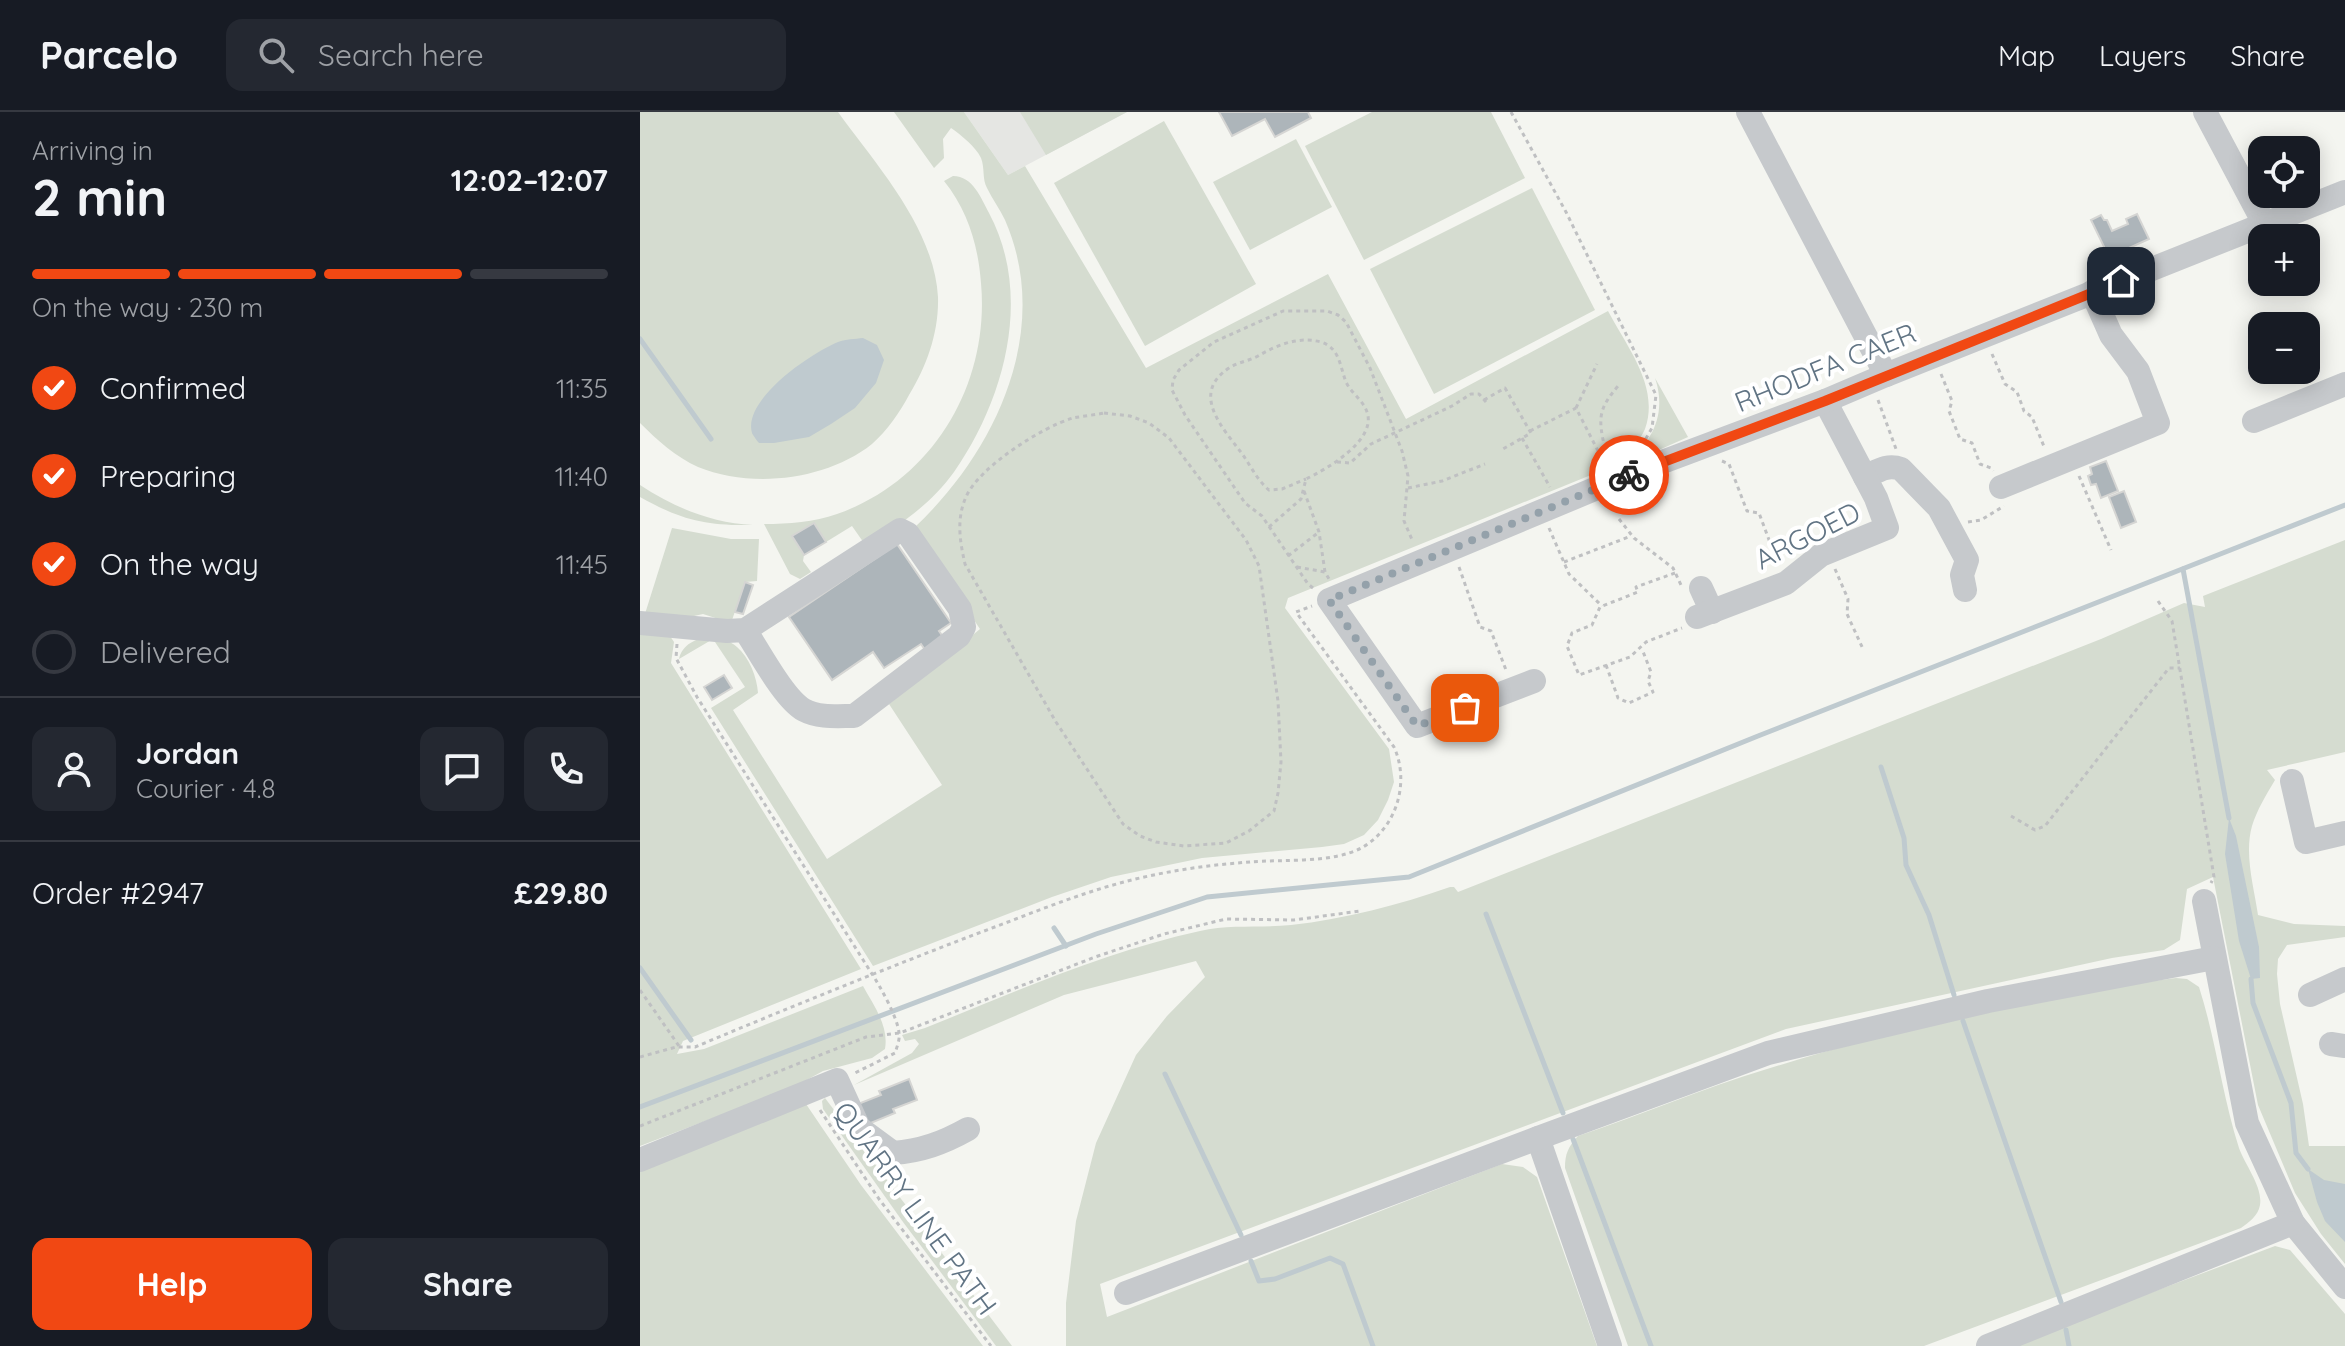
<!DOCTYPE html>
<html lang="en">
<head>
<meta charset="utf-8">
<style>
  :root { --surface:#171b24; --page:#242831; --text:#f1f3f6; --muted:#9ea1a6; --line:#363941; --accent:#f14813 }
  body { margin:0; font-family:Quicksand,sans-serif; background:var(--page); color:var(--text); height:100vh; display:flex; flex-direction:column; font-size:30px; white-space:nowrap }
  * { box-sizing:border-box; margin:0 }
  p { font-size:26px; color:var(--muted) }
  .icon { flex:none; width:44px; height:44px; fill:none; stroke:currentColor; stroke-width:2; stroke-linecap:round; stroke-linejoin:round }
  .map { position:relative; flex:1; overflow:hidden }
  .panel { display:flex; flex-direction:column; background:var(--surface); width:640px }
  .panel>* { flex:none }
  .controls { position:absolute; left:1608px; top:24px; display:grid; gap:16px }
  .controls a { display:grid; place-items:center; width:72px; height:72px; border-radius:16px; background:var(--surface); box-shadow:0 4px 20px #0003; font-size:40px }
  .pin { position:absolute; display:grid; place-items:center; width:68px; height:68px; color:#fff; margin:-34px; border-radius:16px; box-shadow:0 4px 12px #0006 }
  .courier { position:absolute; display:grid; place-items:center; width:80px; height:80px; margin:-40px; border:6px solid #f14813; border-radius:50%; background:#fff; color:#222; box-shadow:0 2px 10px #0007 }
  .summary em { font-style:normal; font-weight:800 }
  .summary div { display:flex; flex-direction:column-reverse }
  .summary { display:flex; align-items:center; justify-content:space-between; height:136px; padding:0 32px }
  h1 { font-size:52px; font-weight:800; line-height:60px }
  .bar { display:grid; grid-template-columns:repeat(4,1fr); gap:12px 8px; align-content:center; height:96px; padding:0 32px }
  .bar i { height:10px; border-radius:6px; background:var(--line) }
  .bar .current { background:var(--accent) }
  .bar p { grid-column:span 4 }
  .line { display:flex; align-items:center; gap:20px; padding:0 32px; border-top:2px solid var(--line) }
  .line div { flex:1 }
  .round { display:grid; place-items:center; flex:none; width:84px; height:84px; border-radius:16px; background:var(--page) }
  ol { padding:0 32px; list-style:none }
  li { display:flex; align-items:center; gap:24px; height:88px }
  li p { margin-inline-start:auto }
  li .icon { padding:8px; border-radius:50%; background:var(--accent); color:#fff; stroke-width:4 }
  li:last-child { color:var(--muted) }
  li i { width:44px; height:44px; border:4px solid var(--line); border-radius:50% }
  .primary-button { display:flex; gap:16px; margin-top:auto; padding:16px 32px }
  .primary-button a { flex:1; height:92px; border-radius:16px; background:var(--accent); color:#fff; font-size:32px; font-weight:800; line-height:92px; text-align:center }
  .primary-button a+a { background:var(--page); color:var(--text) }
  header { display:flex; align-items:center; gap:48px; box-sizing:border-box; height:112px; padding:0 40px; background:var(--surface); border-bottom:2px solid var(--line) }
  header strong { font-size:38px }
  nav { display:flex; gap:44px; margin-inline-start:auto; font-size:28px }
  .search { width:560px; height:72px; background:var(--page); display:flex; align-items:center; gap:20px; box-sizing:border-box; padding:0 28px; border-radius:16px; color:var(--muted); font-size:30px }
  main { display:flex; flex:1; min-height:0 }
  .map>svg:first-child { display:block }
  .built { fill:#e5e6e3 }
  .green { fill:#d5dcd0 }
  .water { fill:#bfcacf }
  .lines { fill:none; stroke-linecap:round; stroke-linejoin:round }
  .stream { stroke:#bfcacf; stroke-width:5 }
  .building { fill:#adb5ba; stroke:#d5d5d3; stroke-width:2 }
  .path { stroke:#bfc0c2; stroke-width:3; stroke-dasharray:4 4; stroke-linecap:butt }
  .minor { stroke:#c6c9cc; stroke-width:24 }
  .done { stroke:#94a1aa; stroke-width:8; stroke-dasharray:0 14.4 }
  .route { stroke:#f14813; stroke-width:10 }
  .labels { text-anchor:middle; dominant-baseline:central; stroke-width:8; stroke-linejoin:round; paint-order:stroke }
  .street-label { font-size:28px; fill:#617484; stroke:#fff }
</style>
</head>
<body>
<header>
<strong>Parcelo</strong>
<div class="search"><svg class="icon" aria-label="search" viewBox="0 0 24 24"><circle cx="10" cy="10" r="6"/><path d="M15 15l6 6"/></svg>Search here</div>
<nav><a>Map</a><a>Layers</a><a>Share</a></nav>
</header>
<main>
<section class="panel">
<div class="summary"><div><h1>2 min</h1><p>Arriving in</p></div><em>12:02–12:07</em></div>
<div class="bar"><i class="current"></i><i class="current"></i><i class="current"></i><i></i><p>On the way · 230 m</p></div>
<ol>
<li><svg class="icon" aria-label="check" viewBox="0 0 24 24"><path d="M5 12l5 5 9-10"/></svg>Confirmed<p>11:35</p></li>
<li><svg class="icon" aria-label="check" viewBox="0 0 24 24"><path d="M5 12l5 5 9-10"/></svg>Preparing<p>11:40</p></li>
<li><svg class="icon" aria-label="check" viewBox="0 0 24 24"><path d="M5 12l5 5 9-10"/></svg>On the way<p>11:45</p></li>
<li><i></i>Delivered</li>
</ol>
<div class="line" style="height:144px"><a class="round"><svg class="icon" aria-label="person" viewBox="0 0 24 24"><circle cx="12" cy="8" r="4"/><path d="M4 21q1-7 8-7t8 7"/></svg></a><div><b>Jordan</b><p>Courier · 4.8</p></div><a class="round"><svg class="icon" aria-label="chat" viewBox="0 0 24 24"><path d="M4 5h16v11H9l-5 4z"/></svg></a><a class="round"><svg class="icon" aria-label="phone" viewBox="0 0 24 24"><path d="M5 4h4l2 5-3 2q2 4 5 5l2-3 5 2v4C11 20 4 13 5 4z"/></svg></a></div>
<div class="line" style="height:104px"><div>Order #2947</div><b>£29.80</b></div>
<div class="primary-button"><a>Help</a><a>Share</a></div>
</section>
<div class="map">
<svg width="1705" height="1234" viewBox="0 0 1705 1234">
  <rect width="100%" height="100%" fill="#f4f5f0"/>
  <polygon class="built" points="324,0 487,0 368,63"/>
  <g class="green">
    <path d="M0 0H198C237 54 294 116 298 185 299 220 287 254 269 283 260 300 247 319 232 332 187 368 112 377 58 355 36 345 17 328 0 311Z"/>
    <path d="M254 0H324L368 63 385 54 506 256 688 162 766 307 968 199C987 235 1020 275 1005 317 1000 329 987 342 978 352L648 486 645 496 749 637 754 670 748 688 738 708 724 723 704 732 682 735 562 746 471 765 412 785 233 854 71 596 105 575 73 527 39 547C44 523 80 519 97 535 109 545 117 565 118 581L93 598 187 747 302 673 249 592 340 517 276 421 274 416C356 339 413 218 365 108 360 97 352 87 347 76 342 67 345 56 341 46 336 35 321 23 311 16L303 27 304 46 294 56Z"/>
    <polygon points="380,0 487,0 406,43"/>
    <polygon points="732,0 851,0 885,66 724,148 665,34"/>
    <polygon points="524,9 616,172 505,234 414,71"/>
    <polygon points="656,27 692,95 610,138 573,70"/>
    <path d="M313 64C333 64 341 86 349 101 393 183 365 287 314 360 291 392 259 414 226 434L212 414 186 430 174 411 153 424 164 443 163 449 171 460 160 467 150 462 124 412C149 412 174 410 197 402 294 368 350 271 341 171 338 133 328 99 304 69Z"/>
    <polygon points="892,76 955,198 794,282 730,157"/>
    <path d="M1015 266 1048 325 1010 342 1005 332C1020 311 1023 290 1015 266Z"/>
    <path d="M0 373C35 396 72 411 113 413 66 414 41 408 0 385Z"/>
    <polygon points="32,416 91,427 119,427 117,469 105,470 91,511 63,502 36,508 4,505"/>
    <path d="M1705 428V640L1627 658 1635 668C1626 683 1617 698 1612 714 1604 742 1614 775 1618 803L1654 812 1705 814V825L1647 833 1638 847 1637 862 1640 892 1663 992 1669 1034H1705V1152L1681 1122 1655 1081 1618 993 1573 765 1547 777 1540 828 1524 838 1472 846 1146 917 460 1172 467 1205 862 1052 883 1055 897 1065 957 1234H426V1191L436 1109 456 1031 496 943 527 904 565 865 556 849 424 883 214 973 272 941 279 932 275 927 265 929 262 923 285 916C375 880 464 840 560 819 589 812 621 816 651 813 705 807 759 793 810 775H814L818 780 1461 527 1544 491 1565 495 1563 484Z"/>
    <path d="M0 521 30 524 34 530 31 551 221 857 43 929 37 942 64 937 223 874C234 894 249 914 245 937L232 946 183 959 154 975 0 1034Z"/>
    <path d="M1536 866 1547 867 1559 875C1576 928 1582 983 1599 1036 1605 1053 1623 1075 1620 1093 1618 1104 1609 1110 1601 1116L1284 1234H988L925 1056C925 1042 928 1035 938 1024 1002 1003 1063 976 1127 957 1260 916 1398 883 1536 866Z"/>
    <polygon points="185,986 372,1234 356,1234 263,1110 183,997 182,989"/>
    <polygon points="166,992 221,1073 343,1234 0,1234 0,1054"/>
    <polygon points="1635,1134 1650,1138 1705,1202 1705,1234 1369,1234"/>
  </g>
  <g class="water">
    <path d="M223 226 237 233 244 248 236 271 215 296 191 312 169 325 134 331H119C118 330 112 322 112 321 102 287 173 240 198 230 206 227 215 227 223 226Z"/>
    <polygon points="1589,706 1596,724 1619,835 1620,866 1611,867 1599,829 1585,742"/>
    <polygon points="1668,1057 1684,1068 1705,1072 1705,1130 1685,1109 1677,1090"/>
  </g>
  <g class="lines">
    <g class="stream">
      <polyline points="0,227 71,327"/>
      <polyline points="1543,457 1589,706"/>
      <polyline points="1241,655 1264,726 1266,753 1289,803 1314,883"/>
      <polyline points="846,802 923,1001"/>
      <polyline points="414,816 426,834"/>
      <polyline points="0,856 51,928"/>
      <polyline points="1611,867 1613,891 1651,991 1656,1041 1668,1057"/>
      <polyline points="1323,909 1421,1190"/>
      <polyline points="525,962 601,1123"/>
      <polyline points="0,995 456,822 567,785 769,765 1118,624 1705,393"/>
      <polyline points="933,1027 1011,1234"/>
      <polyline points="611,1149 619,1169 635,1167 690,1146 703,1152 733,1234"/>
      <polyline points="1426,1218 1429,1234"/>
    </g>
  </g>
  <g class="building">
    <polygon points="579,0 668,0 671,6 635,25 625,7 592,24"/>
    <polygon points="1497,102 1509,127 1469,145 1451,108 1461,103 1464,108 1467,108 1472,119 1488,112 1486,107"/>
    <polygon points="1466,349 1478,379 1461,386 1456,372 1451,373 1448,364 1452,362 1450,355"/>
    <polygon points="1484,379 1496,410 1481,416 1469,385"/>
    <polygon points="174,411 186,430 164,443 152,424"/>
    <polygon points="257,432 311,511 299,519 306,529 288,542 281,532 244,556 233,540 192,568 149,505"/>
    <polygon points="105,470 113,473 103,502 95,500"/>
    <polygon points="84,563 92,576 72,588 64,575"/>
    <polygon points="269,967 277,988 253,997 255,1001 226,1013 218,992 241,983 239,979"/>
  </g>
  <g class="lines">
    <g class="path">
      <polyline points="871,0 926,100 1016,283 1012,316 1000,337"/>
      <polyline points="1352,242 1365,272 1377,280 1384,299 1392,305 1405,337"/>
      <polyline points="1301,262 1312,289 1309,299 1320,327 1332,331 1340,352 1351,356 1353,359"/>
      <polyline points="844,288 865,276 891,321 863,337"/>
      <polyline points="1238,288 1256,337"/>
      <polyline points="936,296 957,252"/>
      <path d="M464 301 490 304 509 311 529 326 606 428 619 454 638 589 641 650 638 681 634 699 609 719 586 731 544 734 516 730 500 724 483 712 416 610 325 452C320 430 316 407 326 385 339 355 402 315 433 306 443 304 454 303 464 301Z"/>
      <polyline points="890,319 936,296 958,339 965,337 968,350"/>
      <polyline points="882,326 910,375"/>
      <path d="M965 337C958 306 958 297 979 273"/>
      <polyline points="1082,349 1089,352 1107,399 1119,401 1138,452"/>
      <polyline points="697,350 710,351 731,332 812,294 831,282 839,282 846,290"/>
      <polyline points="1439,364 1471,438"/>
      <polyline points="768,376 802,369 845,352"/>
      <polyline points="664,379 679,420 685,460 689,467"/>
      <polyline points="979,407 994,426 1033,456 1041,473"/>
      <polyline points="1328,410 1341,408 1364,394"/>
      <path d="M629 415 661 387 666 367C687 357 737 328 727 300 723 288 711 281 706 270 700 255 700 236 681 230 658 224 637 233 618 244 609 249 598 250 589 256 551 281 581 314 600 339 610 352 616 367 629 378L642 377 666 367"/>
      <polyline points="909,416 929,462 962,494"/>
      <polyline points="648,444 679,420"/>
      <polyline points="924,450 991,424"/>
      <polyline points="657,455 685,460"/>
      <polyline points="819,455 840,515 851,519 866,558"/>
      <polyline points="1195,457 1208,487 1207,502 1223,537"/>
      <polyline points="1035,461 996,475 998,480 960,495 952,513 932,521 927,534 939,563 990,545 1006,530 1042,516"/>
      <polyline points="673,476 668,472 622,404 605,391 545,303 532,278 533,268 539,258 574,230 643,199 687,199 698,203 706,210 730,256 762,339 768,364 764,409 773,430"/>
      <polyline points="1518,489 1532,509 1574,765 1571,771"/>
      <path d="M37 532 36 546 57 585 232 862C240 874 259 908 259 922 260 927 257 935 255 941L215 961"/>
      <polyline points="966,553 978,586 989,591 1013,580 1008,569 1011,560 1002,537"/>
      <polyline points="1371,704 1395,718 1405,714 1529,556 1540,556"/>
      <polyline points="0,878 39,934"/>
      <path d="M0 945 36 935H55C148 896 242 858 336 822 385 804 434 783 484 770 525 759 568 753 610 750 643 747 693 752 723 735 757 715 770 670 754 635L656 500 672 494"/>
      <polyline points="180,998 239,1087 351,1234"/>
      <polyline points="0,1014 226,925 260,921 455,845 524,822 586,807 654,808 720,799"/>
    </g>
    <g class="minor">
      <polyline points="1108,0 1246,263"/>
      <polyline points="1565,0 1625,113"/>
      <polyline points="1614,309 1705,272"/>
      <path d="M1225 365C1238 359 1247 352 1261 357L1299 396 1327 448 1322 463 1325 478"/>
      <polyline points="1361,375 1518,311 1498,259 1471,223 1452,180"/>
      <polyline points="1061,476 1072,500"/>
      <polyline points="1057,505 1146,471 1181,443 1247,416 1236,386 1185,289"/>
      <path d="M0 511 87 519 105 518 260 418 268 422 320 497 324 515 319 524 214 604C197 604 179 606 164 598 144 587 119 539 105 518"/>
      <polyline points="894,569 777,614 689,488 993,361 1185,289 1246,263 1705,80"/>
      <polyline points="1652,669 1666,730 1705,721"/>
      <polyline points="1564,789 1607,1011 1653,1111 1705,1175"/>
      <polyline points="1670,883 1705,867"/>
      <polyline points="1691,932 1705,934"/>
      <polyline points="898,1026 970,1234"/>
      <path d="M0 1048 197 968 219 1016 253 1041C281 1039 303 1031 328 1017"/>
      <polyline points="486,1181 898,1026 1128,941 1348,889 1574,846"/>
      <polyline points="1348,1234 1653,1111"/>
    </g>
  </g>
  <g class="lines">
    <polyline class="done" points="825,596 777,614 689,488 989,363"/>
    <polyline class="route" points="989,363 1185,289 1481,169"/>
  </g>
  <g class="labels">
    <g class="street-label">
      <text transform="translate(1185 255) rotate(-22)">RHODFA CAER</text>
      <text transform="translate(1167 423) rotate(-27)">ARGOED</text>
      <text transform="translate(276 1096) rotate(54)">QUARRY LINE PATH</text>
    </g>
  </g>
</svg>
<div class="controls">
<a><svg class="icon" aria-label="locate" viewBox="0 0 24 24"><circle cx="12" cy="12" r="6"/><path d="M12 2v4M12 18v4M2 12h4M18 12h4"/></svg></a>
<a>+</a>
<a>−</a>
</div>
<div class="pin" style="left:825px;top:596px;background:#ea580c"><svg class="icon" aria-label="bag" viewBox="0 0 24 24"><path d="M5 8h14l-1 12H6zM9 8a3 3 0 0 1 6 0"/></svg></div>
<div class="pin" style="left:1481px;top:169px;background:#1f2937"><svg class="icon" aria-label="home" viewBox="0 0 24 24"><path d="M3 11l9-7 9 7M6 9v11h12V9"/></svg></div>
<div class="courier" style="left:989px;top:363px"><svg class="icon" aria-label="bike" viewBox="0 0 24 24"><circle cx="6" cy="16" r="4"/><circle cx="18" cy="16" r="4"/><path d="M6 16l4-8h5l3 8M10 8l3 8H6M13 5h3"/></svg></div>
</div>
</main>
</body>
</html>
